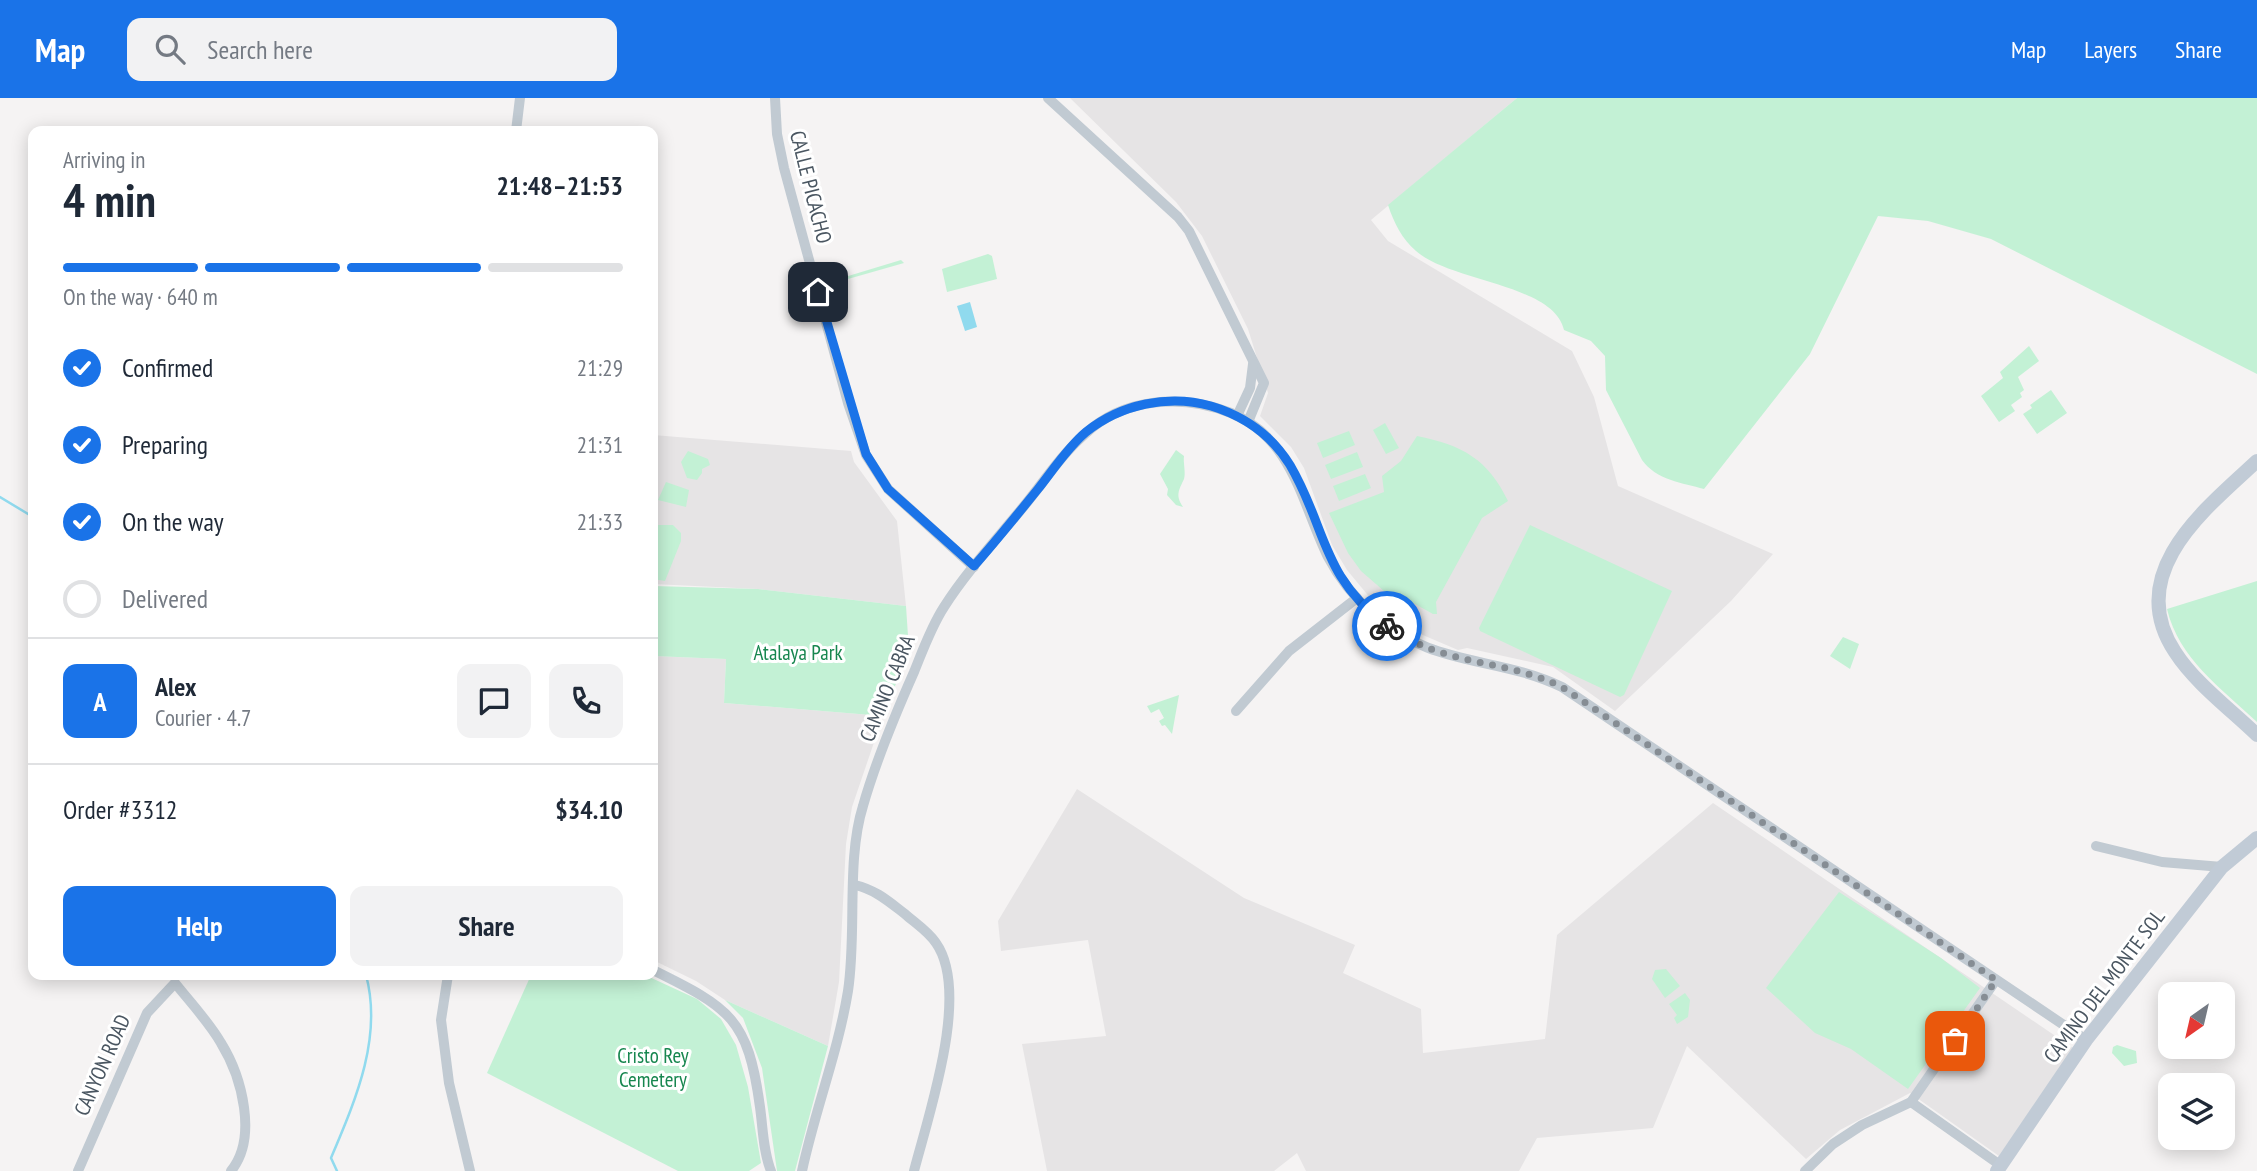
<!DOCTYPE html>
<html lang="en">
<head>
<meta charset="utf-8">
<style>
  :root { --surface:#fff; --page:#f2f2f3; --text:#1f2937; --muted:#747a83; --line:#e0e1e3; --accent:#1a73e8 }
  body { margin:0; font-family:"PT Sans Narrow",sans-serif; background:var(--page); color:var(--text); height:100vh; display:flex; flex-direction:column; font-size:26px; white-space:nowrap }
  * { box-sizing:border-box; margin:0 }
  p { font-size:23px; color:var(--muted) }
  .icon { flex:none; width:38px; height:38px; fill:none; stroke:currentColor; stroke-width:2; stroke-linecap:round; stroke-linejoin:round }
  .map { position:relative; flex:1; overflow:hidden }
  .drawer { position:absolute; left:28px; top:28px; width:630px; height:854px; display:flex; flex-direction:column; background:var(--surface); border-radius:14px; box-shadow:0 4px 18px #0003 }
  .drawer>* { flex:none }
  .needle { width:46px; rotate:214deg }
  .buttons { position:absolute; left:2158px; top:884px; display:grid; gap:14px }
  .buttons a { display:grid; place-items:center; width:77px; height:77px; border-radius:14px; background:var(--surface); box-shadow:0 4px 18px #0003; font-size:35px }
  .pin { position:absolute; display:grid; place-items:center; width:60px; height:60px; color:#fff; margin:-30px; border-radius:14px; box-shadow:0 4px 10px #0006 }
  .courier { position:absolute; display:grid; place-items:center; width:70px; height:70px; margin:-35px; border:5px solid #1a73e8; border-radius:50%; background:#fff; color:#222; box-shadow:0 2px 9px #0007 }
  .headline em { font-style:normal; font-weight:700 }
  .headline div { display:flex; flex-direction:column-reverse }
  .headline { display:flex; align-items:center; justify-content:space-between; height:119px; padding:0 35px }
  h1 { font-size:46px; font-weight:700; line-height:52px }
  .bar { display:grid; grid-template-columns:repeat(4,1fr); gap:10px 7px; align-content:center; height:84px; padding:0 35px }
  .bar i { height:9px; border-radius:5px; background:var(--line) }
  .bar .current { background:var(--accent) }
  .bar p { grid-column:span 4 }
  .line { display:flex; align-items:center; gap:18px; padding:0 35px; border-top:2px solid var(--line) }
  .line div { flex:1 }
  .round { display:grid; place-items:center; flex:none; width:74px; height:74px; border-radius:14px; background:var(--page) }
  ol { padding:0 35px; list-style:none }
  li { display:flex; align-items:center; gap:21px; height:77px }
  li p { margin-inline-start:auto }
  li .icon { padding:7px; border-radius:50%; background:var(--accent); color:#fff; stroke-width:4 }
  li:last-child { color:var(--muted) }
  li i { width:38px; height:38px; border:4px solid var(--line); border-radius:50% }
  .primary-button { display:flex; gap:14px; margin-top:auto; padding:14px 35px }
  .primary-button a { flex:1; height:80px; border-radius:14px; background:var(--accent); color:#fff; font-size:28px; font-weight:700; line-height:80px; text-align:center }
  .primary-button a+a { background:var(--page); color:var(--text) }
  header { display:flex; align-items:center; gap:42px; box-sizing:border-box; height:98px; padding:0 35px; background:var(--accent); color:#fff }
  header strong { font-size:33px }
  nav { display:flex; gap:38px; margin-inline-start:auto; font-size:24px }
  .search { width:490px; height:63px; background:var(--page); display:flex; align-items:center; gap:18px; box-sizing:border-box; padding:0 24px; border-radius:14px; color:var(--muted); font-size:26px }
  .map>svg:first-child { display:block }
  .education { fill:#e6e4e5 }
  .green { fill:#c3f1d5 }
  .water { fill:#90daee }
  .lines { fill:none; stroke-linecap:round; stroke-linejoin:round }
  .stream { stroke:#90daee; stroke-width:2.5 }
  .street { stroke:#c1cad2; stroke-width:10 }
  .secondary { stroke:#c1cbd6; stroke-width:14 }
  .done { stroke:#868d94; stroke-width:7; stroke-dasharray:0 12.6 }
  .route { stroke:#1a73e8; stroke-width:9 }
  .labels { text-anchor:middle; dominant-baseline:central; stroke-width:6; stroke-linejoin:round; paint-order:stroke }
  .street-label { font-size:21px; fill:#4a5661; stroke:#fff }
  .park-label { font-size:21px; fill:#17864f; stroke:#fff }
</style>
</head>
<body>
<header>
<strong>Map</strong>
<div class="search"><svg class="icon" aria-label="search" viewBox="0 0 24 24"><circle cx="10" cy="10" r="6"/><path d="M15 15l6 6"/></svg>Search here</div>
<nav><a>Map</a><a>Layers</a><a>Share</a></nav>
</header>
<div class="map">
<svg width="2257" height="1073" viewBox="0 0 2257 1073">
  <rect width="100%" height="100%" fill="#f5f3f3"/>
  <g class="education">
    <polygon points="1070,0 1517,0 1371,122 1388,143 1572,253 1594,299 1618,388 1773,456 1731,503 1615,613 1553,569 1467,550 1458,552 1404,529 1381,513 1347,472 1332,447 1304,370 1291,349 1260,318 1268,295 1248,231 1202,138 1176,104"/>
    <polygon points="653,337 851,353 854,364 897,423 906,508 758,491 653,486"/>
    <polygon points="653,558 726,561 724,605 883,618 852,709 846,746 839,884 828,948 725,902 696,883 653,862"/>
    <polygon points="1077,691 1244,800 1355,847 1343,875 1421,911 1423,955 1545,941 1557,837 1713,705 2073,950 1999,1058 1910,995 1840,1032 1806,1061 1687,948 1653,1030 1537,1040 1519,1073 1306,1073 1297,1055 1274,1073 1047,1073 1022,946 1106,938 1088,842 1001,853 998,823"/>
  </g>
  <g class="green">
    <path d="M1517 0H2257V276L1991 141 1928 123 1878 118 1810 256 1704 391C1683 385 1656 382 1642 362L1606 292 1605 258 1591 243 1564 232C1554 186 1451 184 1416 153 1402 141 1394 125 1388 107Z"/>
    <polygon points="988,156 992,158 997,181 947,194 942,171"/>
    <polygon points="901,162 904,165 834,185 835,182"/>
    <polygon points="2029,248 2039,263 2018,279 2024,292 2020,295 2022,299 2011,307 2015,313 1999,324 1981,298 2003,280 2000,274"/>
    <polygon points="2051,292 2067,315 2037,336 2023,316 2032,310 2030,307"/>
    <polygon points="1385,325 1399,350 1386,356 1373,332"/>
    <polygon points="1349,333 1355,347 1323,360 1317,345"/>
    <path d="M1417 338C1462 347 1488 361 1508 403L1482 420 1436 504 1437 516H1433L1397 496 1384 493 1361 473 1348 455 1329 415 1384 394 1382 378 1401 363Z"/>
    <path d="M1176 352 1184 358C1183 364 1186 375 1184 381 1179 392 1175 397 1183 409L1176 407 1167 397 1168 391 1160 376Z"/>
    <polygon points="688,353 708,361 710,367 702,371 702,375 697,382 687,380 681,364"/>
    <polygon points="1357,354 1363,369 1331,381 1325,367"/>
    <polygon points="1365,376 1371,390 1339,403 1333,388"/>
    <polygon points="666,384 689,392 686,409 658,402"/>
    <polygon points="653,427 673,427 681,435 681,443 665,483 653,481"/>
    <polygon points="1530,427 1672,493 1624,597 1620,599 1480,533 1479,530"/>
    <path d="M2257 483V624C2221 590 2179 561 2167 511Z"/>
    <polygon points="653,488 758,491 906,508 909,553 883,618 724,605 726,561 653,558"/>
    <polygon points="1843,539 1859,546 1850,571 1830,558"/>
    <polygon points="1179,597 1172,636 1165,627 1162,628 1159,623 1164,620 1159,611 1151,615 1147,608"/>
    <polygon points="1839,794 1941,860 1980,890 1908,991 1851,951 1815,935 1766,890"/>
    <polygon points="1666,871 1680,888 1665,900 1652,881 1655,872"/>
    <polygon points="531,877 645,877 697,901 721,921 736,947 748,989 761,1065 749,1073 678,1073 487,975"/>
    <polygon points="1685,895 1690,902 1688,919 1677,926 1674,920 1677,917 1669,906"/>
    <polygon points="725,902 828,948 795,1073 777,1073 762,970 743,920"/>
    <polygon points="2117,947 2136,953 2137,965 2124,968 2112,955 2113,949"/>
  </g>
  <polygon class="water" points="970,204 977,229 965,233 957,208"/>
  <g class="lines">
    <g class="stream">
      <polyline points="0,399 33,419"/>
      <path d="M337 1073 331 1060C355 1003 383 940 366 877"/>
    </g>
    <g class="street">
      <polyline points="775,0 777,36 784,70 848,305 866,357 888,391 974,469"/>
      <polyline points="1048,0 1178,119 1189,133 1264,285 1248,324"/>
      <polyline points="516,33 520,0"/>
      <polyline points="1237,318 1250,290 1253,266"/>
      <polyline points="1236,613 1289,553 1357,500"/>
      <polyline points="2096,748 2162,764 2222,769"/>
      <path d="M855 787C876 792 888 803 905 816 915 825 928 833 936 845 971 895 928 1018 914 1073"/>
      <path d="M653 872C730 910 748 920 760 1009 763 1030 763 1053 771 1073"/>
      <polyline points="448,877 441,922 449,985 470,1073"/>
      <polyline points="1911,1004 2000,1067"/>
      <path d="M78 1073 147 915 175 885C190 904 209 924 221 945 242 979 258 1040 231 1073"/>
      <path d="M802 1073C815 1012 838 954 848 893 857 834 846 762 863 708 876 662 895 617 914 574 923 552 931 529 944 509 967 473 997 441 1024 408 1043 385 1061 357 1084 337 1123 299 1183 296 1231 315 1293 340 1302 406 1328 459 1339 480 1354 499 1372 515 1431 570 1496 557 1562 589L2086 942"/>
      <polyline points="1805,1073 1833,1046 1862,1027 1911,1004 1996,882"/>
    </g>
    <g class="secondary">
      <path d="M2257 363C2205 411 2123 475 2175 554 2195 585 2230 611 2257 637"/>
      <polyline points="1997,1073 2086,942 2222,769 2257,740"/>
    </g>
  </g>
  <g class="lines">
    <path class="done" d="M1387 528C1445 569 1502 560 1562 589L1996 882 1955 943"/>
    <path class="route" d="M818 194 866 356 888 391 974 468C996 443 1017 417 1038 391 1053 372 1068 349 1086 334 1121 306 1169 296 1211 308 1244 318 1272 338 1290 367 1327 430 1320 477 1387 528"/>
  </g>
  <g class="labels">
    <g class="street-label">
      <text transform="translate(811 89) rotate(76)">CALLE PICACHO</text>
      <text transform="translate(887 590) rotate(-68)">CAMINO CABRA</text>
      <text transform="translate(2104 888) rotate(-53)">CAMINO DEL MONTE SOL</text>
      <text transform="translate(102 967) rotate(-66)">CANYON ROAD</text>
    </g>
    <g class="park-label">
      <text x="798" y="554">Atalaya Park</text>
      <text x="653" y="957">Cristo Rey<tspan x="653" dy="24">Cemetery</tspan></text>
    </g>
  </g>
</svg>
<div class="buttons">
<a><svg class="needle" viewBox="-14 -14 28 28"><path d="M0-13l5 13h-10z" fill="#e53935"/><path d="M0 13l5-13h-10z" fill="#747a83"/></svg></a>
<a><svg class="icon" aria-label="layers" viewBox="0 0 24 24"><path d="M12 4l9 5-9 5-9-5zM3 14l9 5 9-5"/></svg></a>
</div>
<div class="pin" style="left:1955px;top:943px;background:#ea580c"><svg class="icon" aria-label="bag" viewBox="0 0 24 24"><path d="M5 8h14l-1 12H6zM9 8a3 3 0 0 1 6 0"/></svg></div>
<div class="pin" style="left:818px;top:194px;background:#1f2937"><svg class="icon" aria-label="home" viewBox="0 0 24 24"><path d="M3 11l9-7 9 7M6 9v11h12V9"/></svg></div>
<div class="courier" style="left:1387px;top:528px"><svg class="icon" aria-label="bike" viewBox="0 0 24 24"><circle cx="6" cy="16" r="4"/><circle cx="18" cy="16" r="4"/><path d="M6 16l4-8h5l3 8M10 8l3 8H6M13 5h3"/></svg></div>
<section class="drawer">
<div class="headline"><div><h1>4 min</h1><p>Arriving in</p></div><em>21:48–21:53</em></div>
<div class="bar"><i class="current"></i><i class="current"></i><i class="current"></i><i></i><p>On the way · 640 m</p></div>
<ol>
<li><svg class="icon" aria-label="check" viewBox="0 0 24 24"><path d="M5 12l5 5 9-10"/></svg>Confirmed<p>21:29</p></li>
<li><svg class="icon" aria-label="check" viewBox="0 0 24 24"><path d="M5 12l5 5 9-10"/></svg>Preparing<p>21:31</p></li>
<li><svg class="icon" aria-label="check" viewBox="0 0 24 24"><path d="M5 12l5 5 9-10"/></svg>On the way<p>21:33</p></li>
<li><i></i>Delivered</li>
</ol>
<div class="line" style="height:126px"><b class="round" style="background:var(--accent);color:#fff">A</b><div><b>Alex</b><p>Courier · 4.7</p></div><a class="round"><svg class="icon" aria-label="chat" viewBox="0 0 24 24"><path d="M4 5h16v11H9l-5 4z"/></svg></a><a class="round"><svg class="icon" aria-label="phone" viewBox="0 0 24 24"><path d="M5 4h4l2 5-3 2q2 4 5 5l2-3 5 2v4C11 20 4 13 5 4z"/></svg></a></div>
<div class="line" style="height:91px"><div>Order #3312</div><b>$34.10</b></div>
<div class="primary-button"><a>Help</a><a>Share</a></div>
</section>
</div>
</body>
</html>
